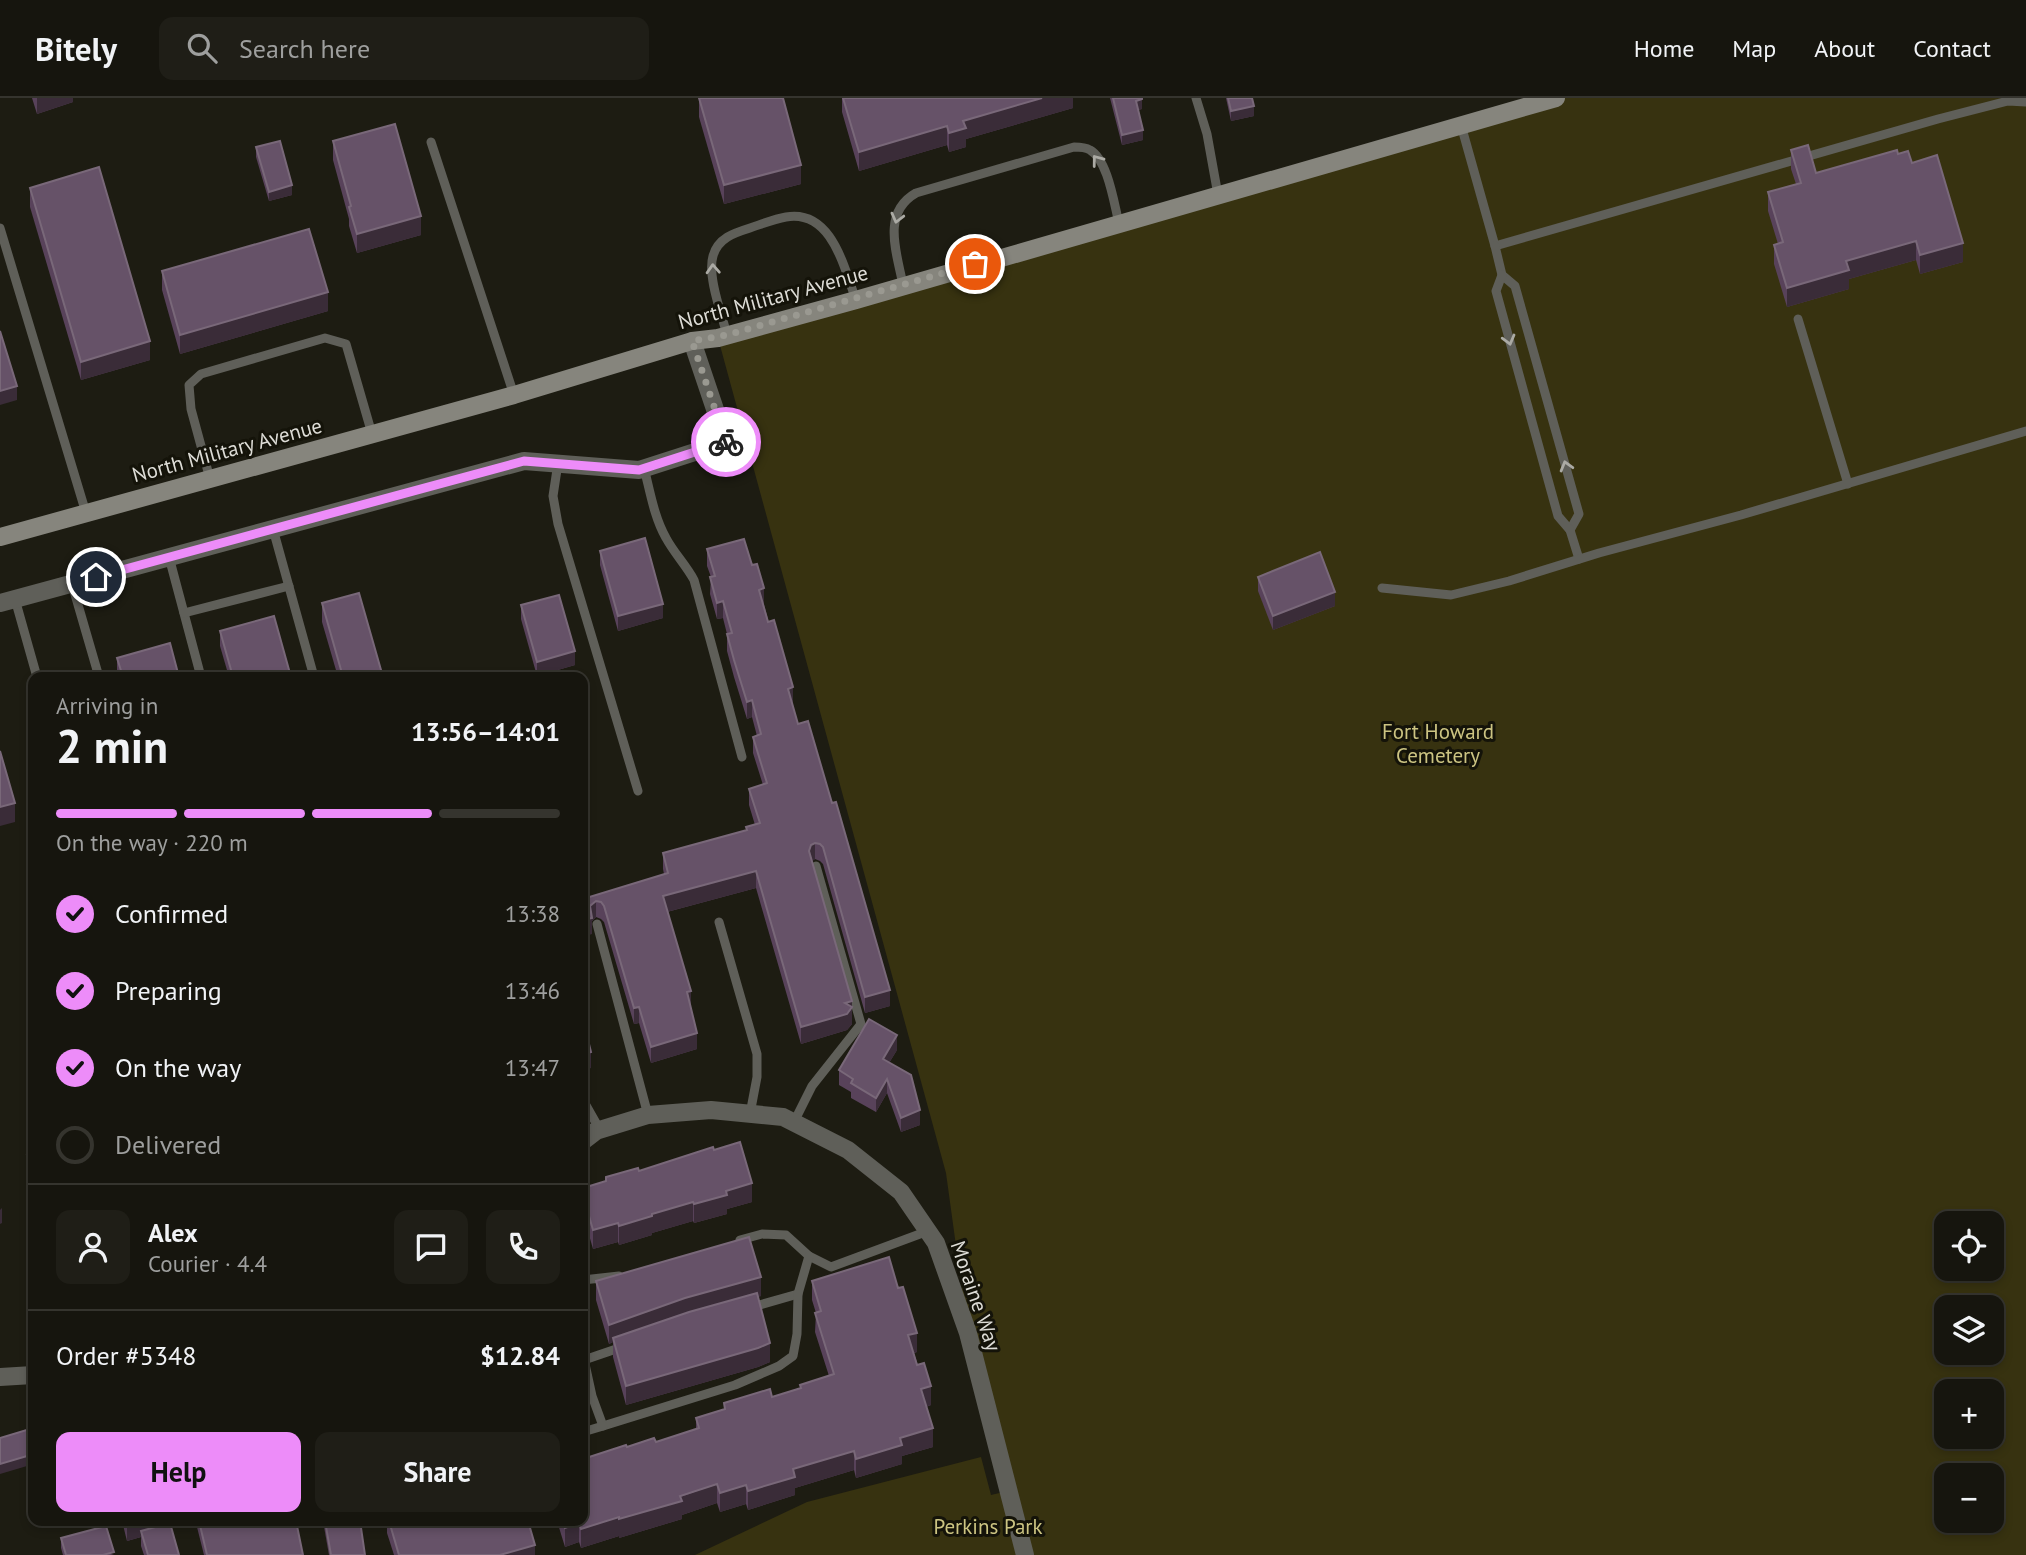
<!DOCTYPE html>
<html lang="en">
<head>
<meta charset="utf-8">
<style>
  :root { --surface:#16150e; --page:#1f1e17; --text:#f1f3f6; --muted:#9e9f9e; --line:#35342e; --accent:#ed8cf9 }
  body { margin:0; font-family:"PT Sans",sans-serif; background:var(--page); color:var(--text); height:100vh; display:flex; flex-direction:column; font-size:26px; white-space:nowrap }
  * { box-sizing:border-box; margin:0 }
  p { font-size:23px; color:var(--muted) }
  .icon { flex:none; width:38px; height:38px; fill:none; stroke:currentColor; stroke-width:2; stroke-linecap:round; stroke-linejoin:round }
  .map { position:relative; flex:1; overflow:hidden }
  .drawer { position:absolute; left:28px; top:574px; width:560px; height:854px; display:flex; flex-direction:column; background:var(--surface); border-radius:14px; box-shadow:0 4px 10px #0003,0 0 0 2px var(--line) }
  .drawer>* { flex:none }
  .fabs { position:absolute; left:1934px; top:1113px; display:grid; gap:14px }
  .fabs a { display:grid; place-items:center; width:70px; height:70px; border-radius:14px; background:var(--surface); box-shadow:0 4px 10px #0003,0 0 0 2px var(--line); font-size:35px }
  .pin { position:absolute; display:grid; place-items:center; width:60px; height:60px; color:#fff; margin:-30px; border:4px solid #fff; border-radius:50%; box-shadow:0 2px 7px #0007 }
  .courier { position:absolute; display:grid; place-items:center; width:70px; height:70px; margin:-35px; border:5px solid #ed8cf9; border-radius:50%; background:#fff; color:#222; box-shadow:0 2px 9px #0007 }
  .headline em { font-style:normal; font-weight:700 }
  .headline div { display:flex; flex-direction:column-reverse }
  .headline { display:flex; align-items:center; justify-content:space-between; height:119px; padding:0 28px }
  h1 { font-size:46px; font-weight:700; line-height:52px }
  .bar { display:grid; grid-template-columns:repeat(4,1fr); gap:10px 7px; align-content:center; height:84px; padding:0 28px }
  .bar i { height:9px; border-radius:5px; background:var(--line) }
  .bar .on { background:var(--accent) }
  .bar p { grid-column:span 4 }
  .line { display:flex; align-items:center; gap:18px; padding:0 28px; border-top:2px solid var(--line) }
  .line div { flex:1 }
  .round { display:grid; place-items:center; flex:none; width:74px; height:74px; border-radius:14px; background:var(--page) }
  ol { padding:0 28px; list-style:none }
  li { display:flex; align-items:center; gap:21px; height:77px }
  li p { margin-inline-start:auto }
  li .icon { padding:7px; border-radius:50%; background:var(--accent); color:#111; stroke-width:4 }
  li:last-child { color:var(--muted) }
  li i { width:38px; height:38px; border:4px solid var(--line); border-radius:50% }
  .primary-button { display:flex; gap:14px; margin-top:auto; padding:14px 28px }
  .primary-button a { flex:1; height:80px; border-radius:14px; background:var(--accent); color:#111; font-size:28px; font-weight:700; line-height:80px; text-align:center }
  .primary-button a+a { background:var(--page); color:var(--text) }
  header { display:flex; align-items:center; gap:42px; box-sizing:border-box; height:98px; padding:0 35px; background:var(--surface); border-bottom:2px solid var(--line) }
  header strong { font-size:33px }
  nav { display:flex; gap:38px; margin-inline-start:auto; font-size:24px }
  .search { width:490px; height:63px; background:var(--page); display:flex; align-items:center; gap:18px; box-sizing:border-box; padding:0 24px; border-radius:14px; color:var(--muted); font-size:26px }
  .map>svg:first-child { display:block }
  .green { fill:#373210; fill-rule:evenodd }
  .lines { fill:none; stroke-linecap:round; stroke-linejoin:round }
  .lane { stroke:#5f5f59; stroke-width:9 }
  .street { stroke:#5f5f59; stroke-width:18 }
  .secondary { stroke:#86857d; stroke-width:18 }
  .wall { fill:#58425a }
  .shaded-wall { fill:#3a2c38 }
  .building { fill:#665268; stroke:#796879; stroke-width:2 }
  .oneway { stroke:#abaaa4 }
  .done { stroke:#9a9991; stroke-width:7; stroke-dasharray:0 12.6 }
  .route { stroke:#ed8cf9; stroke-width:9 }
  .labels { text-anchor:middle; dominant-baseline:central; stroke-width:6; stroke-linejoin:round; paint-order:stroke }
  .street-label { font-size:21px; fill:#dddcd6; stroke:#141309 }
  .park-label { font-size:21px; fill:#ccc482; stroke:#141309 }
</style>
</head>
<body>
<header>
<strong>Bitely</strong>
<div class="search"><svg class="icon" aria-label="search" viewBox="0 0 24 24"><circle cx="10" cy="10" r="6"/><path d="M15 15l6 6"/></svg>Search here</div>
<nav><a>Home</a><a>Map</a><a>About</a><a>Contact</a></nav>
</header>
<div class="map">
<svg width="2026" height="1457" viewBox="0 0 2026 1457">
  <rect width="100%" height="100%" fill="#1d1c12"/>
  <path class="green" d="M1556 0H2026V1457H695L807 1404 981 1359 991 1397 1008 1393 968 1235 946 1075 718 240ZM1946 1125H1992V1171H1946ZM1946 1209H1992V1255H1946ZM1946 1293H1992V1339H1946ZM1946 1377H1992V1423H1946Z"/>
  <g class="lines">
    <g class="lane">
      <polyline points="1196,0 1207,36 1218,97"/>
      <polyline points="1461,27 1495,148 1938,21 2008,3 2026,4"/>
      <polyline points="431,44 514,297"/>
      <polyline points="0,130 86,415"/>
      <polyline points="1495,148 1502,177 1515,188 1579,416 1570,432"/>
      <polyline points="1502,177 1496,193 1558,418 1570,432 1579,461"/>
      <path d="M903 187C897 155 881 115 916 95L1074 49C1079 49 1085 49 1090 52 1108 62 1114 106 1119 125"/>
      <polyline points="1798,221 1848,386"/>
      <path d="M727 237C722 217 707 178 713 158 718 140 734 135 750 130 762 126 774 121 786 119 832 111 844 170 856 202"/>
      <polyline points="558,365 553,398 558,426 638,693"/>
      <path d="M644 370C650 393 654 419 666 440 674 455 686 467 694 482L742 659"/>
      <polyline points="210,381 191,311 189,287 201,276 325,240 346,246 372,336"/>
      <polyline points="273,431 314,579"/>
      <polyline points="169,459 201,579"/>
      <polyline points="72,486 99,579"/>
      <polyline points="1382,490 1451,497 1509,483 1599,455 1741,417 2026,333"/>
      <polyline points="15,501 37,579"/>
      <polyline points="184,515 289,488"/>
      <polyline points="719,824 757,956 757,979 750,1016"/>
      <polyline points="597,826 648,1017"/>
      <polyline points="583,1002 600,1032"/>
      <polyline points="794,1024 812,988 861,926 816,768"/>
      <polyline points="740,1142 762,1136 786,1137 809,1158 831,1169 928,1133"/>
      <polyline points="583,1182 619,1178"/>
      <polyline points="749,1210 798,1196"/>
      <polyline points="583,1257 592,1298 603,1328 735,1287 779,1268 793,1258 797,1236 798,1196 809,1158"/>
      <polyline points="584,1262 622,1249"/>
      <polyline points="583,1334 603,1328"/>
      <polyline points="159,1423 161,1427"/>
    </g>
    <g class="street">
      <polyline points="0,505 524,363 639,372 726,344 692,243"/>
      <polyline points="583,1043 596,1033 648,1017 711,1012 783,1019 848,1052 901,1094 936,1145 968,1235 1025,1457"/>
      <polyline points="0,1279 33,1277"/>
    </g>
    <polyline class="secondary" points="0,439 514,297 692,243 718,240 856,202 1556,0"/>
  </g>
  <g class="wall">
    <polygon points="32,0 73,0 73,4 37,16"/>
    <polygon points="699,0 801,86 724,106 699,19"/>
    <polygon points="842,0 1073,0 1073,10 966,41 966,49 949,54 947,47 859,73 842,14"/>
    <polygon points="1110,0 1142,0 1142,11 1138,12 1143,42 1122,47"/>
    <polygon points="1226,0 1252,0 1254,18 1231,23"/>
    <polygon points="333,43 421,137 357,155 349,128 349,121 333,62"/>
    <polygon points="256,49 292,97 269,103 256,59"/>
    <polygon points="1791,52 1816,75 1898,56 1912,65 1963,164 1920,176 1916,162 1849,181 1849,191 1787,209 1774,166 1774,147 1778,146 1768,113 1768,94 1796,86 1791,71"/>
    <polygon points="30,90 150,262 81,282 30,109"/>
    <polygon points="162,173 328,213 180,256 162,192"/>
    <polygon points="707,451 764,507 798,626 890,908 865,915 823,766 820,763 815,761 812,763 852,909 852,926 847,932 801,946 756,790 667,814 691,909 697,951 651,965 639,925 634,926 604,824 601,821 596,819 592,823 592,836 583,801 664,776 663,771 663,755 746,732 746,729 755,727 749,707 749,691 763,687 753,655 753,639 757,638 752,619 747,621 734,579 727,553 727,536 723,520 717,521 710,496 711,479 707,468"/>
    <polygon points="600,453 663,520 618,533 600,467"/>
    <polygon points="1258,479 1335,508 1273,532 1258,493"/>
    <polygon points="322,505 383,579 338,579 322,524"/>
    <polygon points="521,507 575,567 537,578 521,521"/>
    <polygon points="220,533 291,579 229,579 220,548"/>
    <polygon points="117,560 179,579 119,579 117,574"/>
    <polygon points="897,952 889,965 920,1027 901,1034 887,995 876,1014 851,1000 851,994 839,987 839,972"/>
    <polygon points="714,1052 752,1104 727,1111 727,1116 694,1125 693,1123 652,1135 652,1137 619,1147 618,1144 593,1151 583,1116 583,1090 606,1083 606,1079 639,1073"/>
    <polygon points="33,1054 33,1093 27,1072 27,1057"/>
    <polygon points="596,1183 761,1198 757,1199 770,1264 758,1269 626,1307 613,1259 613,1244 609,1246 596,1202"/>
    <polygon points="812,1183 917,1254 914,1255 931,1307 926,1309 933,1349 902,1358 902,1366 856,1380 854,1372 795,1390 795,1397 748,1412 746,1406 720,1414 717,1405 682,1417 682,1421 619,1440 619,1438 581,1450 579,1444 565,1449 557,1423 583,1423 627,1349 656,1344 696,1331 696,1320 724,1312 724,1305 772,1299 800,1290 800,1287 829,1278 815,1234 816,1215 812,1202"/>
    <polygon points="122,1423 150,1423 150,1431 179,1457 144,1457 141,1448 141,1439 127,1443"/>
    <polygon points="197,1423 296,1423 303,1457 204,1457 197,1429"/>
    <polygon points="323,1423 360,1423 365,1457 329,1457"/>
    <polygon points="387,1423 528,1423 535,1457 394,1457 387,1435"/>
    <polygon points="61,1440 114,1457 63,1457 61,1450"/>
  </g>
  <g class="shaded-wall">
    <polygon points="37,0 73,0 73,4 37,16"/>
    <polygon points="1042,0 1073,0 1073,10 966,41 966,49 949,54 949,35 963,23"/>
    <polygon points="1142,1 1142,11 1136,12 1136,3"/>
    <polygon points="1254,8 1254,18 1231,23 1231,13"/>
    <polygon points="947,28 947,47 859,73 859,54"/>
    <polygon points="1143,32 1143,42 1122,47 1122,37"/>
    <polygon points="801,67 801,86 724,106 724,87"/>
    <polygon points="292,87 292,97 269,103 269,94"/>
    <polygon points="421,118 421,137 357,155 357,136"/>
    <polygon points="1916,143 1916,162 1849,181 1849,191 1787,209 1787,190 1846,163"/>
    <polygon points="1963,145 1963,164 1920,176 1920,157"/>
    <polygon points="328,194 328,213 180,256 180,237"/>
    <polygon points="150,243 150,262 81,282 81,264"/>
    <polygon points="17,288 17,302 0,307 0,293"/>
    <polygon points="764,490 764,507 759,509 759,492"/>
    <polygon points="1335,494 1335,508 1273,532 1273,518"/>
    <polygon points="723,503 723,520 717,521 717,505"/>
    <polygon points="663,506 663,520 618,533 618,518"/>
    <polygon points="575,553 575,567 537,578 537,564"/>
    <polygon points="793,589 793,606 788,591"/>
    <polygon points="752,602 752,619 747,621 747,604"/>
    <polygon points="15,705 15,724 0,728 0,709"/>
    <polygon points="815,745 815,761 811,764 809,753 811,747"/>
    <polygon points="756,773 756,790 663,815 663,798"/>
    <polygon points="596,803 596,819 592,823 592,836 583,839 583,822 590,808"/>
    <polygon points="890,892 890,908 865,915 865,899"/>
    <polygon points="691,893 691,909 687,911 687,894"/>
    <polygon points="852,903 852,926 847,932 801,946 801,929 845,905"/>
    <polygon points="639,909 639,925 634,926 634,910"/>
    <polygon points="697,935 697,951 651,965 651,949"/>
    <polygon points="897,937 897,952 883,975 883,961"/>
    <polygon points="591,954 591,970 583,973 583,956"/>
    <polygon points="887,981 887,995 876,1014 876,1000"/>
    <polygon points="920,1012 920,1027 901,1034 901,1020"/>
    <polygon points="752,1085 752,1104 727,1111 727,1116 694,1125 694,1106 726,1093"/>
    <polygon points="693,1104 693,1123 652,1135 652,1137 619,1147 619,1128 652,1116"/>
    <polygon points="2,1110 2,1125 0,1126 0,1112"/>
    <polygon points="618,1125 618,1144 593,1151 593,1132"/>
    <polygon points="761,1179 761,1198 613,1240 613,1244 609,1246 609,1227 685,1200"/>
    <polygon points="917,1235 917,1254 908,1256 908,1237"/>
    <polygon points="770,1245 770,1264 758,1269 626,1307 626,1288"/>
    <polygon points="931,1288 931,1307 921,1310 921,1291"/>
    <polygon points="933,1330 933,1349 902,1358 902,1366 856,1380 856,1361 900,1340"/>
    <polygon points="854,1353 854,1372 795,1390 795,1397 748,1412 748,1393 793,1371"/>
    <polygon points="27,1358 27,1368 0,1376 0,1366"/>
    <polygon points="33,1360 33,1369 28,1371 28,1361"/>
    <polygon points="717,1386 717,1405 682,1417 682,1421 619,1440 619,1421"/>
    <polygon points="746,1387 746,1406 720,1414 720,1395"/>
    <polygon points="619,1419 619,1438 581,1450 581,1431"/>
    <polygon points="148,1423 150,1423 150,1436 141,1433 141,1439 127,1443 127,1428"/>
    <polygon points="579,1425 579,1444 565,1449 565,1430"/>
    <polygon points="535,1447 535,1457 500,1457"/>
  </g>
  <g class="building">
    <polygon points="699,0 783,0 801,67 724,87"/>
    <polygon points="843,0 1042,0 963,23 966,30 949,35 947,28 859,54"/>
    <polygon points="1113,0 1142,0 1142,1 1136,3 1143,32 1122,37"/>
    <polygon points="1228,0 1252,0 1254,8 1231,13"/>
    <polygon points="395,26 421,118 357,136 349,109 351,108 333,43"/>
    <polygon points="280,43 292,87 269,94 256,49"/>
    <polygon points="1808,47 1816,75 1897,52 1898,56 1908,53 1912,65 1937,57 1963,145 1920,157 1916,143 1846,163 1849,172 1787,190 1774,147 1783,144 1768,94 1801,85 1791,52"/>
    <polygon points="99,69 150,243 81,264 30,90"/>
    <polygon points="309,131 328,194 180,237 162,173"/>
    <polygon points="0,233 17,288 0,293"/>
    <polygon points="645,440 663,506 618,518 600,453"/>
    <polygon points="744,441 752,467 757,466 764,490 759,492 768,524 774,522 793,589 788,591 798,626 808,623 832,705 836,704 890,892 865,899 823,749 820,746 815,745 811,747 809,753 852,903 845,905 852,909 847,916 801,929 756,773 663,798 691,893 687,894 697,935 651,949 639,909 634,910 604,808 601,804 596,803 590,808 592,820 583,822 583,798 583,801 668,775 663,755 747,732 746,729 760,725 749,691 767,685 753,639 761,636 752,602 747,604 734,562 727,536 732,535 723,503 717,505 710,479 715,478 707,451"/>
    <polygon points="1320,454 1335,494 1273,518 1258,479"/>
    <polygon points="359,495 383,579 343,579 322,505"/>
    <polygon points="559,497 575,553 537,564 521,507"/>
    <polygon points="274,518 291,579 233,579 220,533"/>
    <polygon points="170,545 179,579 123,579 117,560"/>
    <polygon points="0,653 15,705 0,709"/>
    <polygon points="869,921 897,937 883,961 911,977 920,1012 901,1020 887,981 876,1000 851,985 853,981 839,972"/>
    <polygon points="583,922 591,954 583,956"/>
    <polygon points="740,1044 752,1085 726,1093 727,1097 694,1106 693,1104 652,1116 652,1118 619,1128 618,1125 593,1132 583,1097 583,1090 606,1083 606,1079 638,1070 639,1073 713,1049 714,1052"/>
    <polygon points="33,1054 33,1078 27,1057"/>
    <polygon points="749,1139 761,1179 685,1200 609,1227 596,1183"/>
    <polygon points="889,1159 898,1190 903,1189 917,1235 908,1237 917,1267 924,1265 931,1288 921,1291 933,1330 900,1340 902,1347 856,1361 854,1353 793,1371 795,1379 748,1393 746,1387 720,1395 717,1386 680,1398 682,1403 619,1421 619,1419 581,1431 579,1425 565,1430 563,1423 583,1423 583,1361 626,1347 627,1349 654,1340 656,1344 699,1330 696,1320 725,1311 724,1305 770,1291 772,1299 801,1290 800,1287 834,1276 815,1215 821,1213 812,1183"/>
    <polygon points="757,1195 770,1245 758,1250 626,1288 613,1240 689,1214"/>
    <polygon points="33,1330 33,1360 28,1361 27,1358 0,1366 0,1340"/>
    <polygon points="126,1423 148,1423 127,1428"/>
    <polygon points="199,1423 296,1423 303,1457 207,1457"/>
    <polygon points="325,1423 360,1423 365,1457 331,1457"/>
    <polygon points="389,1423 528,1423 535,1447 500,1457 399,1457"/>
    <polygon points="170,1425 179,1457 148,1457 141,1433"/>
    <polygon points="106,1428 114,1454 103,1457 66,1457 61,1440"/>
  </g>
  <defs><path id="oneway-chevron" d="M-2-3.5L2.5 0L-2 3.5" fill="none" stroke-width="1.6" stroke-linecap="round" stroke-linejoin="round" transform="scale(1.75)"/></defs>
  <g class="oneway">
    <use href="#oneway-chevron" transform="translate(1097 62) rotate(-127)"/>
    <use href="#oneway-chevron" transform="translate(897 120) rotate(104)"/>
    <use href="#oneway-chevron" transform="translate(713 171) rotate(-93)"/>
    <use href="#oneway-chevron" transform="translate(1509 242) rotate(75)"/>
    <use href="#oneway-chevron" transform="translate(1566 368) rotate(-106)"/>
  </g>
  <g class="lines">
    <polyline class="done" points="726,344 692,243 727,237 975,166"/>
    <polyline class="route" points="96,479 524,363 639,372 726,344"/>
  </g>
  <g class="labels">
    <g class="street-label">
      <text transform="translate(773 199) rotate(-15)">North Military Avenue</text>
      <text transform="translate(227 352) rotate(-15)">North Military Avenue</text>
      <text transform="translate(976 1198) rotate(71)">Moraine Way</text>
    </g>
    <g class="park-label">
      <text x="1438" y="633">Fort Howard<tspan x="1438" dy="24">Cemetery</tspan></text>
      <text x="988" y="1428">Perkins Park</text>
    </g>
  </g>
</svg>
<div class="fabs">
<a><svg class="icon" aria-label="locate" viewBox="0 0 24 24"><circle cx="12" cy="12" r="6"/><path d="M12 2v4M12 18v4M2 12h4M18 12h4"/></svg></a>
<a><svg class="icon" aria-label="layers" viewBox="0 0 24 24"><path d="M12 4l9 5-9 5-9-5zM3 14l9 5 9-5"/></svg></a>
<a>+</a>
<a>−</a>
</div>
<div class="pin" style="left:975px;top:166px;background:#ea580c"><svg class="icon" aria-label="bag" viewBox="0 0 24 24"><path d="M5 8h14l-1 12H6zM9 8a3 3 0 0 1 6 0"/></svg></div>
<div class="pin" style="left:96px;top:479px;background:#1f2937"><svg class="icon" aria-label="home" viewBox="0 0 24 24"><path d="M3 11l9-7 9 7M6 9v11h12V9"/></svg></div>
<div class="courier" style="left:726px;top:344px"><svg class="icon" aria-label="bike" viewBox="0 0 24 24"><circle cx="6" cy="16" r="4"/><circle cx="18" cy="16" r="4"/><path d="M6 16l4-8h5l3 8M10 8l3 8H6M13 5h3"/></svg></div>
<section class="drawer">
<div class="headline"><div><h1>2 min</h1><p>Arriving in</p></div><em>13:56–14:01</em></div>
<div class="bar"><i class="on"></i><i class="on"></i><i class="on"></i><i></i><p>On the way · 220 m</p></div>
<ol>
<li><svg class="icon" aria-label="check" viewBox="0 0 24 24"><path d="M5 12l5 5 9-10"/></svg>Confirmed<p>13:38</p></li>
<li><svg class="icon" aria-label="check" viewBox="0 0 24 24"><path d="M5 12l5 5 9-10"/></svg>Preparing<p>13:46</p></li>
<li><svg class="icon" aria-label="check" viewBox="0 0 24 24"><path d="M5 12l5 5 9-10"/></svg>On the way<p>13:47</p></li>
<li><i></i>Delivered</li>
</ol>
<div class="line" style="height:126px"><a class="round"><svg class="icon" aria-label="person" viewBox="0 0 24 24"><circle cx="12" cy="8" r="4"/><path d="M4 21q1-7 8-7t8 7"/></svg></a><div><b>Alex</b><p>Courier · 4.4</p></div><a class="round"><svg class="icon" aria-label="chat" viewBox="0 0 24 24"><path d="M4 5h16v11H9l-5 4z"/></svg></a><a class="round"><svg class="icon" aria-label="phone" viewBox="0 0 24 24"><path d="M5 4h4l2 5-3 2q2 4 5 5l2-3 5 2v4C11 20 4 13 5 4z"/></svg></a></div>
<div class="line" style="height:91px"><div>Order #5348</div><b>$12.84</b></div>
<div class="primary-button"><a>Help</a><a>Share</a></div>
</section>
</div>
</body>
</html>
